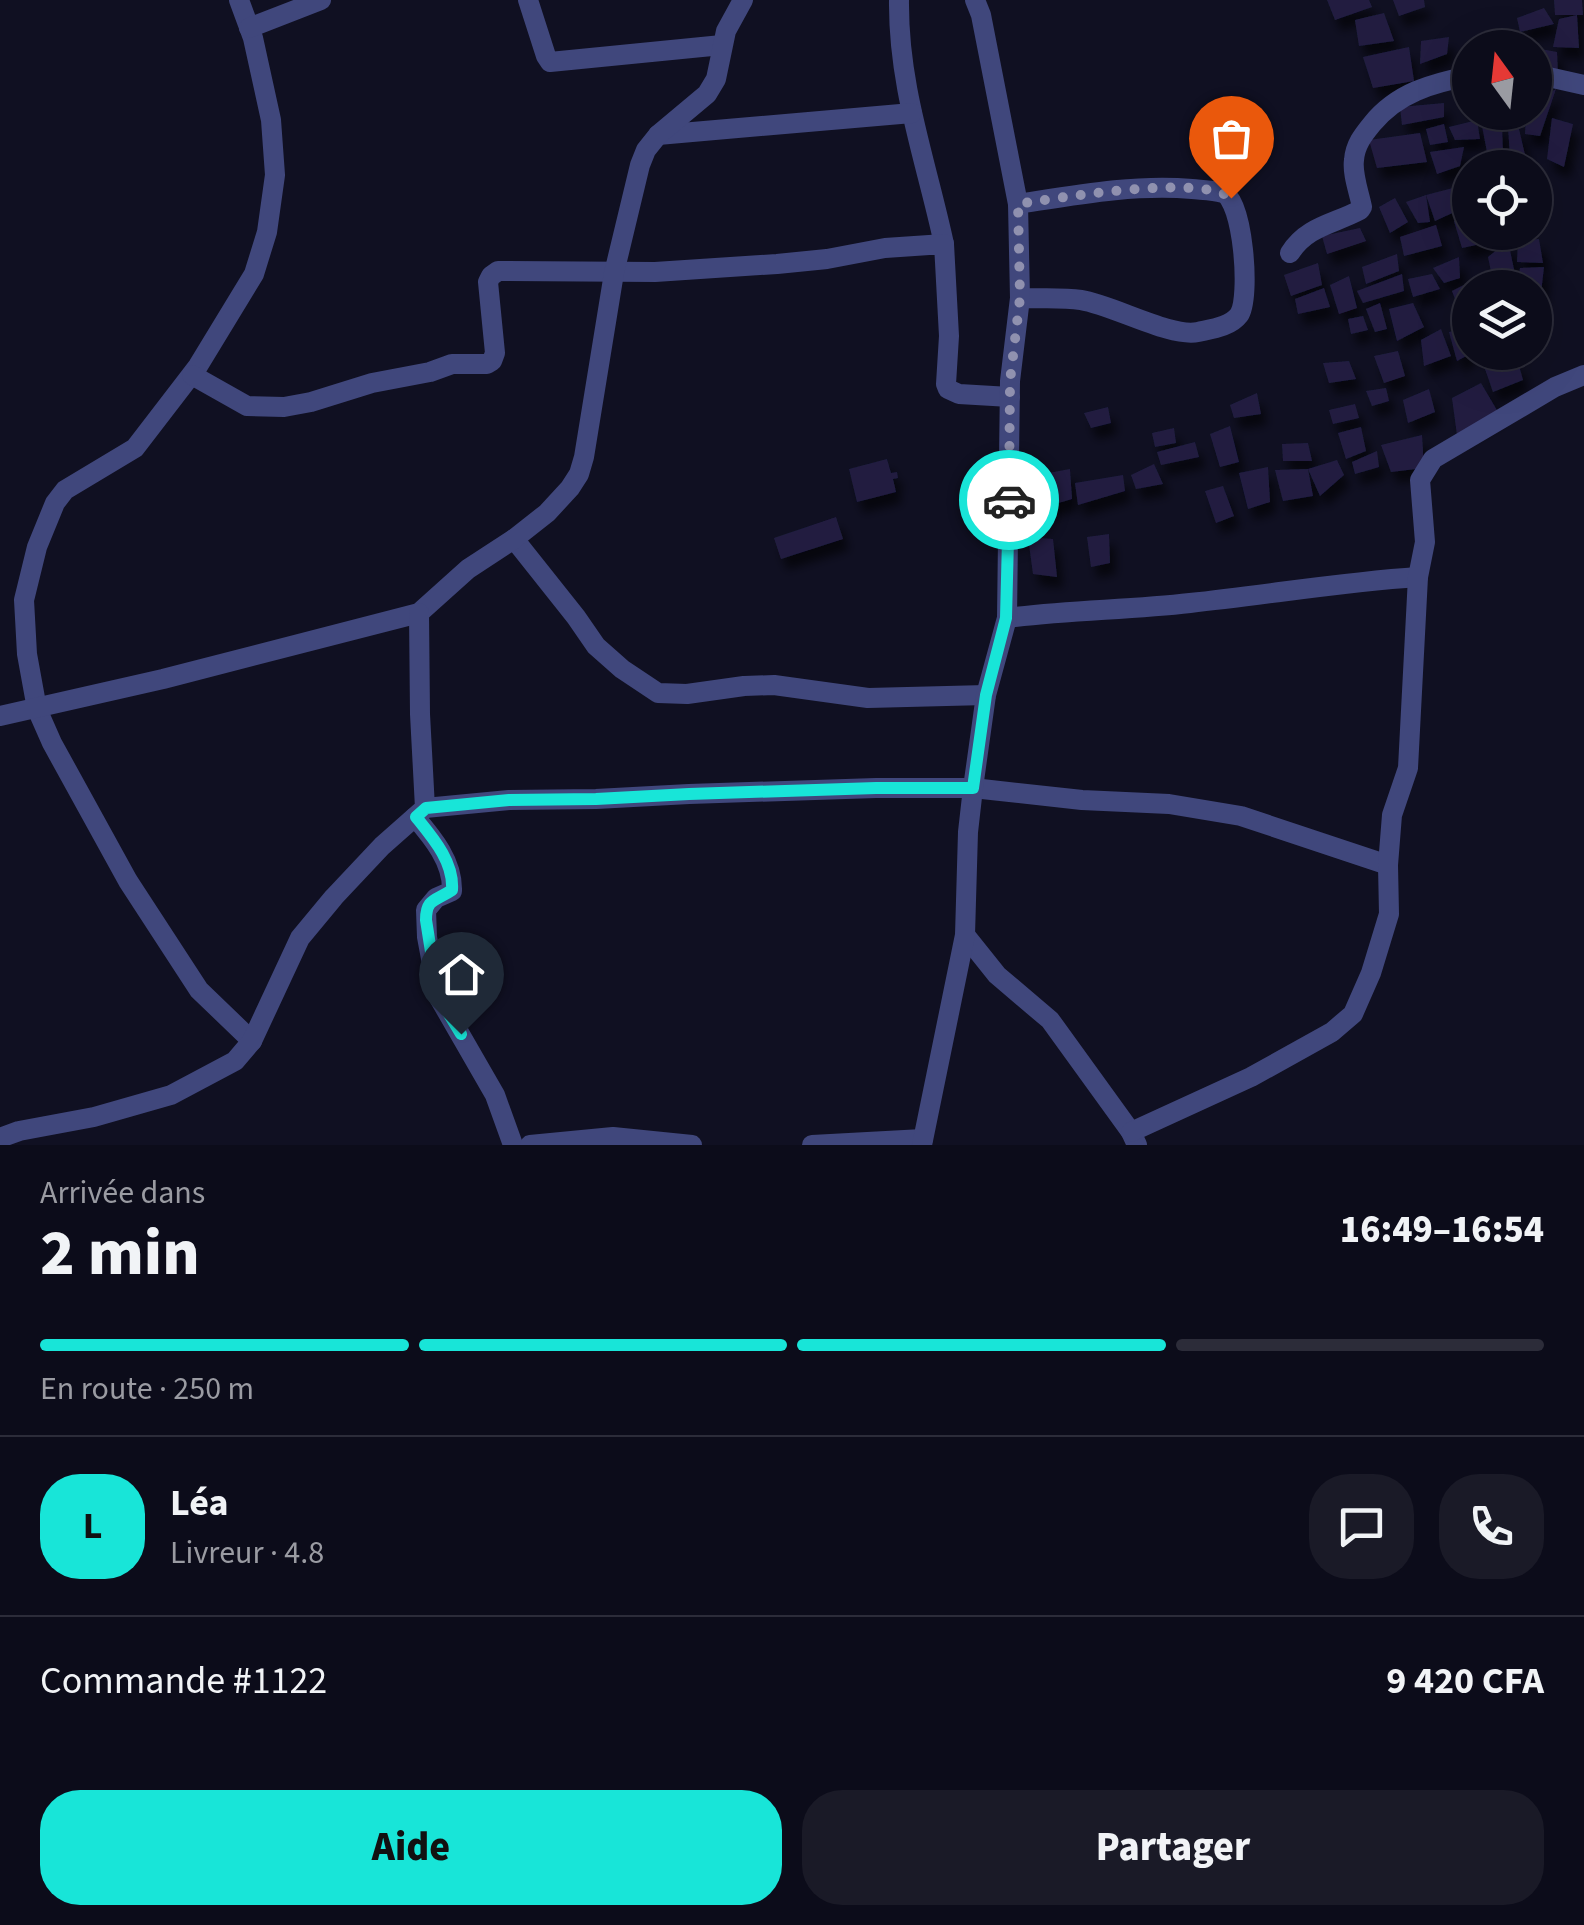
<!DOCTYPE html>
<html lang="fr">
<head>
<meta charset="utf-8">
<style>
  :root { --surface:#0c0c1a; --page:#1a1a27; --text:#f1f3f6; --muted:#9a9ba2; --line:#2c2c39; --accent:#18e5d8 }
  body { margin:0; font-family:"Source Sans 3",sans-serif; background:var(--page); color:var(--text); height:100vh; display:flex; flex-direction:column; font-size:38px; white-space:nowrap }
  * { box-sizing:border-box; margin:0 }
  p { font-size:32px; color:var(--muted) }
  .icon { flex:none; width:55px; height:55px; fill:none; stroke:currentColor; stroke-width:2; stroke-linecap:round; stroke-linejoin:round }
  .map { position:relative; height:1145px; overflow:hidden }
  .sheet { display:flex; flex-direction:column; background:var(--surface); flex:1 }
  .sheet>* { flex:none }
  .needle { width:65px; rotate:345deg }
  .tools { position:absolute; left:1452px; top:30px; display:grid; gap:20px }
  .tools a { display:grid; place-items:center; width:100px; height:100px; border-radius:50%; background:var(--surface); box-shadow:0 10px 40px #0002,0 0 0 2px var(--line); font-size:50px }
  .pin { position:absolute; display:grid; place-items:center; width:85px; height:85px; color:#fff; margin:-102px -42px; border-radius:50% 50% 50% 0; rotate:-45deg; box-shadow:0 0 10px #0007 }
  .pin .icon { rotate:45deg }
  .courier { position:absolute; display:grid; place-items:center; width:100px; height:100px; margin:-50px; border:8px solid #18e5d8; border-radius:50%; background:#fff; color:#222; box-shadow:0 2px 12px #0007 }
  .headline em { font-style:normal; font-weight:800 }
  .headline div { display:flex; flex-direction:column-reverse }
  .headline { display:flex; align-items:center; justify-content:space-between; height:170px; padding:0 40px }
  h1 { font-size:65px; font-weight:800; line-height:75px }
  .bar { display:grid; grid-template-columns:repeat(4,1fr); gap:15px 10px; align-content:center; height:120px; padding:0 40px }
  .bar i { height:12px; border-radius:8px; background:var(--line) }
  .bar .selected { background:var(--accent) }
  .bar p { grid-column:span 4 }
  .line { display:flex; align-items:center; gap:25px; padding:0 40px; border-top:2px solid var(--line) }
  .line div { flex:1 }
  .round { display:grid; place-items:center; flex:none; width:105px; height:105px; border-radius:40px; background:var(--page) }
  .button { display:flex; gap:20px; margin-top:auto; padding:20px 40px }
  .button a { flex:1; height:115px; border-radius:40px; background:var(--accent); color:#111; font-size:40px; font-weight:800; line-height:115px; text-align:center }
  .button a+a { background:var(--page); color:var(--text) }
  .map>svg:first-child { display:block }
  .building { fill:#201e41; filter:url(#shadow) }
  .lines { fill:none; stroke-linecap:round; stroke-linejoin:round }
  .minor { stroke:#40477c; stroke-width:20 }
  .done { stroke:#9091af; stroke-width:10; stroke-dasharray:0 18 }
  .route { stroke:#18e5d8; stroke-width:12 }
</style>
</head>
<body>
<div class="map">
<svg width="1584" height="1145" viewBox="0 0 1584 1145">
  <defs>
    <filter id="shadow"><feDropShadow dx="6" dy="11" stdDeviation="5" flood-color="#0009"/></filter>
  </defs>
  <rect width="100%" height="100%" fill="#101022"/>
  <g class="building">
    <polygon points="1327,0 1369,0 1372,7 1335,20"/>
    <polygon points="1393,0 1424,0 1425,7 1399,16"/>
    <polygon points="1554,0 1582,0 1583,15 1555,15"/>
    <polygon points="1544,8 1554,24 1520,32 1517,18"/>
    <polygon points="1384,13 1394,41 1359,46 1355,20"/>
    <polygon points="1577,15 1579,48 1553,47 1559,19"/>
    <polygon points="1449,37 1447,54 1420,64 1421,41"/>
    <polygon points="1409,47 1414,81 1373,88 1363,57"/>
    <polygon points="1535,48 1557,52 1558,75 1535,68"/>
    <polygon points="1556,89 1540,136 1525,134 1526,112 1535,112 1535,101"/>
    <polygon points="1444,103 1444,117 1402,125 1400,107"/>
    <polygon points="1552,118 1573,124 1564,167 1547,159"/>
    <polygon points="1477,120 1480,139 1455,140 1449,127"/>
    <polygon points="1444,124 1448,142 1430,145 1426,129"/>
    <polygon points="1502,125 1503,154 1488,157 1482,126"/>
    <polygon points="1508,127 1519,129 1525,155 1510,157"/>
    <polygon points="1420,133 1427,162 1377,168 1369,140"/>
    <polygon points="1464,147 1460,166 1437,174 1430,152"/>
    <polygon points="1470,173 1470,204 1467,205 1456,178"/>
    <polygon points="1453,188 1461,209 1435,221 1426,195"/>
    <polygon points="1426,195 1430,222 1418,223 1406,202"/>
    <polygon points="1395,198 1408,222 1390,233 1379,207"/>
    <polygon points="1470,217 1470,232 1493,232 1495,241 1462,248 1454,221"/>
    <polygon points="1436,225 1442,246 1404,256 1400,237"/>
    <polygon points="1360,228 1366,241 1327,254 1322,236"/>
    <polygon points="1539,239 1543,263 1517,262 1518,241"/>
    <polygon points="1508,241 1515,274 1493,281 1488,257"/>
    <polygon points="1397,254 1399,271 1366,284 1362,267"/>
    <polygon points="1459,257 1460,278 1444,283 1433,268"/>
    <polygon points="1318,263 1322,285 1291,296 1284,275"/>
    <polygon points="1544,267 1541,293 1535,293 1535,288 1517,288 1520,268"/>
    <polygon points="1402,274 1404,291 1363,303 1357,291"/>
    <polygon points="1432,274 1440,289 1413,297 1408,279"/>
    <polygon points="1349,276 1357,308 1339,314 1330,285"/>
    <polygon points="1474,280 1477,288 1470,288 1470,315 1462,318 1452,291"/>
    <polygon points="1324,288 1330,307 1298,314 1295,299"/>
    <polygon points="1380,303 1387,329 1375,332 1366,309"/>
    <polygon points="1413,303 1424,327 1397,341 1389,309"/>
    <polygon points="1363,316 1368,330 1351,334 1348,319"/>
    <polygon points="1468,327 1470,354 1457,361 1449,332"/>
    <polygon points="1441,329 1451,356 1424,366 1421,340"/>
    <polygon points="1398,351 1405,376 1384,383 1374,356"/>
    <polygon points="1483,352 1520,352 1520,354 1485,361"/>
    <polygon points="1349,361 1356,379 1329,383 1323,363"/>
    <polygon points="1518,362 1523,380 1493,392 1485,369"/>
    <polygon points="1481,383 1498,412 1457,435 1452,398"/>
    <polygon points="1386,388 1389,401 1372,406 1366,391"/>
    <polygon points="1429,389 1435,412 1408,423 1403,400"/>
    <polygon points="1257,393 1261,414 1234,418 1230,405"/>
    <polygon points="1355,404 1359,418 1333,424 1329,410"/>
    <polygon points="1108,407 1111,423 1091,428 1084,413"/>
    <polygon points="1230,426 1239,462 1220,467 1210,434"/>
    <polygon points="1361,427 1366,451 1346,459 1338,433"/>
    <polygon points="1174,428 1176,443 1155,447 1152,433"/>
    <polygon points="1422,435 1424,468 1391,472 1381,445"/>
    <polygon points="1195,442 1199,457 1161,465 1157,452"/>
    <polygon points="1308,443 1312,461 1283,461 1282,444"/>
    <polygon points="1377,451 1379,467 1355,474 1352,462"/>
    <polygon points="887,459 891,473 897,472 898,478 893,479 896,492 857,502 849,469"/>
    <polygon points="1337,460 1344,475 1320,496 1308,469"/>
    <polygon points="1154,464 1163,484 1136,489 1131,475"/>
    <polygon points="1268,467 1270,502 1248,509 1239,473"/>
    <polygon points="1070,469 1072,499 1038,509 1032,476"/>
    <polygon points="1308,469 1313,496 1283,501 1275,470"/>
    <polygon points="1123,475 1125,491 1078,505 1075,483"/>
    <polygon points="1223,486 1234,516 1216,523 1205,491"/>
    <polygon points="836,517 843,539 781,559 774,538"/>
    <polygon points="1109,534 1110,563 1091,567 1087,537"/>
    <polygon points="1028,537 1053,539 1057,577 1033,574"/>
  </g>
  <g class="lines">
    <g class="minor">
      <polyline points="239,0 253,38 271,120 275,175 267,232 254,274 198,366 135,448 65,490 55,503 37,547 24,600 27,654 37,709 52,743 128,881 199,990 252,1041"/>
      <polyline points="528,0 546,56 550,62 722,45"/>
      <path d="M899 0C898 87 926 160 944 244"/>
      <polyline points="249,28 321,0"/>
      <polyline points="1535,74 1584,85"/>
      <polyline points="658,135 912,113"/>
      <path d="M1018 204C1076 195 1134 184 1192 189 1202 190 1214 190 1223 193 1243 199 1251 298 1239 315 1230 327 1211 329 1198 332 1171 338 1113 305 1081 300 1061 297 1040 299 1020 298"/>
      <path d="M1290 253C1307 226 1334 224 1360 210L1362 207C1359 192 1352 174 1354 160 1355 145 1363 135 1372 124 1397 93 1432 83 1470 76"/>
      <polyline points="192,375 247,406 284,407 311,402 372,383 430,372 452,364 487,364 492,361 495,353 488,282 491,276 498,271 655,272 777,264 827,259 885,248 944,244 949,336 946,384 948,389 959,394 1010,397"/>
      <polyline points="514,539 576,617 596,646 622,669 658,693 687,694 744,686 774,685 868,698 986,695"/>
      <path d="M1007 618C1068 610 1129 610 1190 603 1266 595 1342 582 1418 577"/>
      <polyline points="0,716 163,679 419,613 468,569 514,539 547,513 570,488 579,474 584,457 614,273 640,165 646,150 658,135 707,94 716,79 726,31 743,0"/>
      <polyline points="425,808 509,800 596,799 689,794 876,788 973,788 1082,800 1169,804 1241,816 1388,865"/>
      <path d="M415 817C433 838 453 862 452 891L436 898 426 910 427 937 438 996 495 1095 513 1145"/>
      <polyline points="965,935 997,975 1050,1020 1131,1132 1137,1145"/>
      <polyline points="1131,1132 1251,1077 1332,1032 1353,1014 1371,973 1389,914 1388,865 1392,815 1408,768 1418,577 1425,542 1420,480 1433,459 1555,387 1584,375"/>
      <polyline points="0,1138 19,1131 94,1117 171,1095 235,1061 252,1041 300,938 334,897 382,846 425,808 420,714 419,613"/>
      <polyline points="530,1145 613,1137 692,1145"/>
      <polyline points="812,1145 923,1139"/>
      <polyline points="922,1145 965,935 968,832 973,788 986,695 1007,618 1010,381 1020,298 1018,204 981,15 975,0"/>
    </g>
  </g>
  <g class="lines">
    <path class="done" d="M1009 500 1010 381 1020 298 1018 204C1059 198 1201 174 1231 198"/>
    <path class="route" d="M461 1034 438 996 426 920C426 898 436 901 452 890 454 862 433 838 416 817L426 808 509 800 596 799 689 794 876 788H973L986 695 1006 618 1009 500"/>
  </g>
</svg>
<div class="tools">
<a><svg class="needle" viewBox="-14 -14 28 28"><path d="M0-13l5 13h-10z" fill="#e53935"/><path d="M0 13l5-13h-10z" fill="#9a9ba2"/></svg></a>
<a><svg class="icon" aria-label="locate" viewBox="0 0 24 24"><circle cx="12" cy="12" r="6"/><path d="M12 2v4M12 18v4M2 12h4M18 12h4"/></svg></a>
<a><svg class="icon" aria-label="layers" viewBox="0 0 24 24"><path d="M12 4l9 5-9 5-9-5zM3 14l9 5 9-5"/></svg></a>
</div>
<div class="pin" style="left:1231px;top:198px;background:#ea580c"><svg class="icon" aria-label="bag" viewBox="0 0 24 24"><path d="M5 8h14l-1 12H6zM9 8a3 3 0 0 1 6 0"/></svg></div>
<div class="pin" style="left:461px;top:1034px;background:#1f2937"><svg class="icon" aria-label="home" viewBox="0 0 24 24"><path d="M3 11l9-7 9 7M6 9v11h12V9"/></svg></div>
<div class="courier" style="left:1009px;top:500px"><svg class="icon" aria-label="car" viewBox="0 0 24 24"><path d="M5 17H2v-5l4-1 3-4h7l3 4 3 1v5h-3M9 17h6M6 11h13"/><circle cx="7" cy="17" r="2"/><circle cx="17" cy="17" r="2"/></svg></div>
</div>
<section class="sheet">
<div class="headline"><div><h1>2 min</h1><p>Arrivée dans</p></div><em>16:49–16:54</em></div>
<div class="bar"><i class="selected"></i><i class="selected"></i><i class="selected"></i><i></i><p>En route · 250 m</p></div>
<div class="line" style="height:180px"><b class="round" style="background:var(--accent);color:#111">L</b><div><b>Léa</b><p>Livreur · 4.8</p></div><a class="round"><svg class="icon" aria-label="chat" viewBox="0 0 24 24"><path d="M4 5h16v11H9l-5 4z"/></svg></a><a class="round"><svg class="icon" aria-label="phone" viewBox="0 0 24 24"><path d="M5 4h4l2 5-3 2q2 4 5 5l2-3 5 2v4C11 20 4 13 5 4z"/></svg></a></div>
<div class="line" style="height:130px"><div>Commande #1122</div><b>9 420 CFA</b></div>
<div class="button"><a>Aide</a><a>Partager</a></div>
</section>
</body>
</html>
